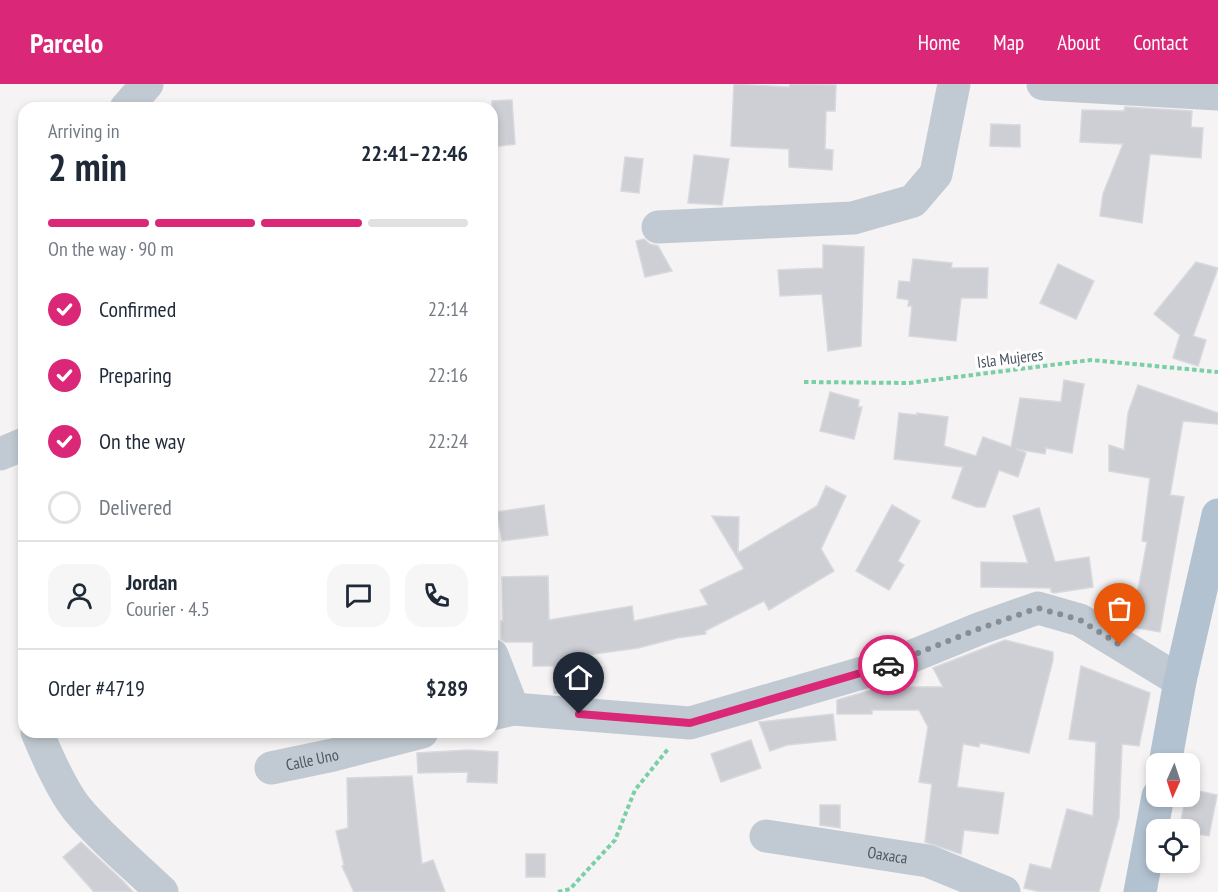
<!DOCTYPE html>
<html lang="en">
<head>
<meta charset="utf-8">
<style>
  :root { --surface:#fff; --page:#f6f6f7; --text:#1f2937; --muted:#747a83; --line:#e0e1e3; --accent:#db2777 }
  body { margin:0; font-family:"PT Sans Narrow",sans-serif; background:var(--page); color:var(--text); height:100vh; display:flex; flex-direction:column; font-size:22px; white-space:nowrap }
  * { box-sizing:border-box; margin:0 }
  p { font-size:20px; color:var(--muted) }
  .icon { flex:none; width:33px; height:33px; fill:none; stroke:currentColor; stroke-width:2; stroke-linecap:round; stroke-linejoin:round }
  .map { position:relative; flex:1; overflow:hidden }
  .drawer { position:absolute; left:18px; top:18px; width:480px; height:636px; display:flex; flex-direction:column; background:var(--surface); border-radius:18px; box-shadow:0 3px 9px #0003 }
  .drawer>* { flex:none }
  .needle { width:39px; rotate:183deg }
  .controls { position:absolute; left:1146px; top:669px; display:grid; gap:12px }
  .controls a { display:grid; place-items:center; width:54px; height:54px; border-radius:12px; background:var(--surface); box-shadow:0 3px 9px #0003; font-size:30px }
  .pin { position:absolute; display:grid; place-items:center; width:51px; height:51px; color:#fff; margin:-62px -26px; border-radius:50% 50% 50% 0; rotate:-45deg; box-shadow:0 0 6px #0007 }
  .pin .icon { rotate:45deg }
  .courier { position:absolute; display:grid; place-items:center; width:60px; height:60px; margin:-30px; border:4px solid #db2777; border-radius:50%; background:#fff; color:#222; box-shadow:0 2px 8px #0007 }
  .summary em { font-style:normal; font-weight:800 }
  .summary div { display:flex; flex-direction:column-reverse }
  .summary { display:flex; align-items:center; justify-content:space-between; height:102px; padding:0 30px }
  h1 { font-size:39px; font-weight:800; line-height:45px }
  .bar { display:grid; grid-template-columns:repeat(4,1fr); gap:9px 6px; align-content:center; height:72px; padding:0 30px }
  .bar i { height:8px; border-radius:4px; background:var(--line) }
  .bar .on { background:var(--accent) }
  .bar p { grid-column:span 4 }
  .line { display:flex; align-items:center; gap:15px; padding:0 30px; border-top:2px solid var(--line) }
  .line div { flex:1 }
  .round { display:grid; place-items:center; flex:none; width:63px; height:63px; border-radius:18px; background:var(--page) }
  ol { padding:0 30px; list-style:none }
  li { display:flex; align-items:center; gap:18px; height:66px }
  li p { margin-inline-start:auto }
  li .icon { padding:6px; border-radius:50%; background:var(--accent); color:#fff; stroke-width:4 }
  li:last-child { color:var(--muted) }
  li i { width:33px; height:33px; border:3px solid var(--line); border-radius:50% }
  header { display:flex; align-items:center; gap:36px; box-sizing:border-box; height:84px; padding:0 30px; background:var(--accent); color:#fff }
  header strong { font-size:28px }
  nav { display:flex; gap:33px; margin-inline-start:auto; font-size:21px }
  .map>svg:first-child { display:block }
  .building { fill:#cdcfd5; stroke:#d7d9de; stroke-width:1.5 }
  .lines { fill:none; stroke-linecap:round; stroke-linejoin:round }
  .path { stroke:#7ad0a6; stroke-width:4; stroke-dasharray:4.5 3; stroke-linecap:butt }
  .minor { stroke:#c1cad2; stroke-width:33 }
  .major { stroke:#b3c2d1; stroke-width:33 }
  .done { stroke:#868d94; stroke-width:6; stroke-dasharray:0 10.8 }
  .route { stroke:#db2777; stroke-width:8 }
  .labels { text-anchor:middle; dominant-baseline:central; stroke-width:6; stroke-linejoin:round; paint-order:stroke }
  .street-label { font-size:16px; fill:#4a5661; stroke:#fff }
</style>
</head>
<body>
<header>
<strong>Parcelo</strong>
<nav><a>Home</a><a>Map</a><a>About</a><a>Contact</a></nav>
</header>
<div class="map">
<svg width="1218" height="808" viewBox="0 0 1218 808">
  <rect width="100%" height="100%" fill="#f5f3f3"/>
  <g class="building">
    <polygon points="734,0 789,3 790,0 836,1 835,27 826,27 825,65 833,66 832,86 789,83 789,65 731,62"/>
    <polygon points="512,16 515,60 492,63 492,17"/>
    <polygon points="1125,23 1192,27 1191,43 1203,44 1201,74 1150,70 1142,139 1100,132 1103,110 1123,60 1080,58 1082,26 1124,27"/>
    <polygon points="991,40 1020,41 1020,63 990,62"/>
    <polygon points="694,71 729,75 722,121 688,119"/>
    <polygon points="625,73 643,75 639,109 621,107"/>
    <polygon points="644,155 650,160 658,162 672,187 645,193 636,157"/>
    <polygon points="823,161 864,163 861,262 828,267 822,210 780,212 778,186 823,184"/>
    <polygon points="913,175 952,179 951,184 988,184 987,214 961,214 956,257 909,252 912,222 908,222 909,216 897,214 899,197 910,198"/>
    <polygon points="1196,178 1218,184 1193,252 1206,256 1198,282 1173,274 1180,251 1154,230"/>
    <polygon points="1058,180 1094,197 1076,235 1040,219"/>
    <polygon points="1064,296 1084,300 1072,369 1046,364 1045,370 1016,365 1026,369 1018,393 999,386 985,423 977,423 952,414 963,383 894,375 899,329 917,331 917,329 948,333 944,362 976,372 983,353 1011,363 1020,314 1061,318"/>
    <polygon points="1138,301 1218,329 1218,340 1183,337 1170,411 1184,413 1160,548 1131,543 1147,458 1142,457 1150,394 1109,387 1109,361 1124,366 1128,329"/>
    <polygon points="830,308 859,316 858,323 862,323 854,355 820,347"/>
    <polygon points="826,402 846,412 821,465 834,487 769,526 764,517 705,547 706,550 677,554 638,564 587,571 586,612 554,609 554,582 533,582 533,558 505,558 501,555 501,537 503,537 502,493 548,492 549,536 632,522 634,537 708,521 700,506 744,485 712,432 739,433 738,469 817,422"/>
    <polygon points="544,421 548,451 502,457 497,428"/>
    <polygon points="892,421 920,437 898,477 904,481 889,506 856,487"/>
    <polygon points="1039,424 1055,478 1089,473 1093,503 1054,509 1051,508 1051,504 981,503 981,478 1028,479 1013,432"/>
    <polygon points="1005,556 1053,568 1053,576 1029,669 980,659 979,663 963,660 957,703 1004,709 998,750 964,746 961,770 925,758 932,700 919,698 928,643 919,626 872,626 872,630 837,630 837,616 882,603 943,603 933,584"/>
    <polygon points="1081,582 1150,609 1139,662 1122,660 1119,734 1099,808 1040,808 1024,804 1030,780 1051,785 1067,725 1093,732 1096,658 1069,655"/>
    <polygon points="833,630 836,656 787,661 770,667 759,638"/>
    <polygon points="751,656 761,684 721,698 711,670"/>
    <polygon points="469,666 498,668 497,699 467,698 468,688 418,689 417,669"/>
    <polygon points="412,692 422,780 433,776 445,808 354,808 342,782 344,781 336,747 348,744 347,694"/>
    <polygon points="1190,705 1217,711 1209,752 1190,749 1190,746 1179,746 1186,712 1190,712"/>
    <polygon points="820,721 840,721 840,744 820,741"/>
    <polygon points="81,758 124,798 133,808 94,808 63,773"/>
    <rect x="526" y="770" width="19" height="23"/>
  </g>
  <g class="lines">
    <g class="path">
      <polyline points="804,298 909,299 1091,276 1218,288"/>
      <polyline points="558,808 570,805 615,756 635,706 668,665"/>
    </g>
    <g class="minor">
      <polyline points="1043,0 1218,10"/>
      <polyline points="126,24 147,0"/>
      <polyline points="658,143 853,134 913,117 936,90 954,0"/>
      <polyline points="0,370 24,360"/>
      <polyline points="492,571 513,625"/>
      <polyline points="492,630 513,625 690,639 893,580 981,544 1038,524 1080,536 1180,597"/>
      <path d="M37 648C47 672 62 707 78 726 103 756 134 781 162 808"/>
      <path id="s1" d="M271 684 333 671 422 648"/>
      <path id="s2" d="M766 752 928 777 1004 808"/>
    </g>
    <g class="major">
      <polyline points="1165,680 1180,597 1218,431"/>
      <polyline points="1140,808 1158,712"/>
    </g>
  </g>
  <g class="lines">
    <polyline class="done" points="888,581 981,544 1038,524 1080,536 1120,561"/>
    <polyline class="route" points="579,630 690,639 888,581"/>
  </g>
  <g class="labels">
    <g class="street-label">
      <text transform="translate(1010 274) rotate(-7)">Isla Mujeres</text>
      <text stroke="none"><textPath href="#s1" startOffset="42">Calle Uno</textPath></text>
      <text stroke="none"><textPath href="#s2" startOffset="123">Oaxaca</textPath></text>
    </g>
  </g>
</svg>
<div class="controls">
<a><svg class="needle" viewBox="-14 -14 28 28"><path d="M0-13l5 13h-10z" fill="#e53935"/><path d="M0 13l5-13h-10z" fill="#747a83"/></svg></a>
<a><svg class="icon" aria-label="locate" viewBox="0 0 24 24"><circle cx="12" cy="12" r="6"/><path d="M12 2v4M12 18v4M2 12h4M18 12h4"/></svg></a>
</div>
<div class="pin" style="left:1120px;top:561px;background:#ea580c"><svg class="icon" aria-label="bag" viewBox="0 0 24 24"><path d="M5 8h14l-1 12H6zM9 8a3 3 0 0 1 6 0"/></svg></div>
<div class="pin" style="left:579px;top:630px;background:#1f2937"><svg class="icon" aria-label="home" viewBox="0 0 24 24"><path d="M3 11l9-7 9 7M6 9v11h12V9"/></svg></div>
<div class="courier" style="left:888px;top:581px"><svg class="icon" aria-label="car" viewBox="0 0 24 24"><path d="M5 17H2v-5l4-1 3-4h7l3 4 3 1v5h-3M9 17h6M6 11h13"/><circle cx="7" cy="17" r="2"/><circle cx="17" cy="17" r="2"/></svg></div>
<section class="drawer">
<div class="summary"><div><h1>2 min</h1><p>Arriving in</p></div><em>22:41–22:46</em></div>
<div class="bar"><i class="on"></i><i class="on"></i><i class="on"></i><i></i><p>On the way · 90 m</p></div>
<ol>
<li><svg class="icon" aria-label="check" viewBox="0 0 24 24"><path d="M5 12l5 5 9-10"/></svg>Confirmed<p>22:14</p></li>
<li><svg class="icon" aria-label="check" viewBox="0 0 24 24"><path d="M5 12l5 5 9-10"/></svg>Preparing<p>22:16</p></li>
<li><svg class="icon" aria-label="check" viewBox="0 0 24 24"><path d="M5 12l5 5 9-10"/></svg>On the way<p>22:24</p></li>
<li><i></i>Delivered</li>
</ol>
<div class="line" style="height:108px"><a class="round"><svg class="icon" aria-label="person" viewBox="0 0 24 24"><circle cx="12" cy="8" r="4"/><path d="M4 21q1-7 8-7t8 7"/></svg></a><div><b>Jordan</b><p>Courier · 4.5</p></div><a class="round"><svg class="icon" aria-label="chat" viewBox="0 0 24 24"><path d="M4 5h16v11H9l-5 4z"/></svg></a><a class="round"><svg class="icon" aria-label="phone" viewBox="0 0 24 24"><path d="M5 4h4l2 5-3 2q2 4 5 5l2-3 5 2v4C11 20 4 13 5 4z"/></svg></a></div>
<div class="line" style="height:78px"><div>Order #4719</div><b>$289</b></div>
</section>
</div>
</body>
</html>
